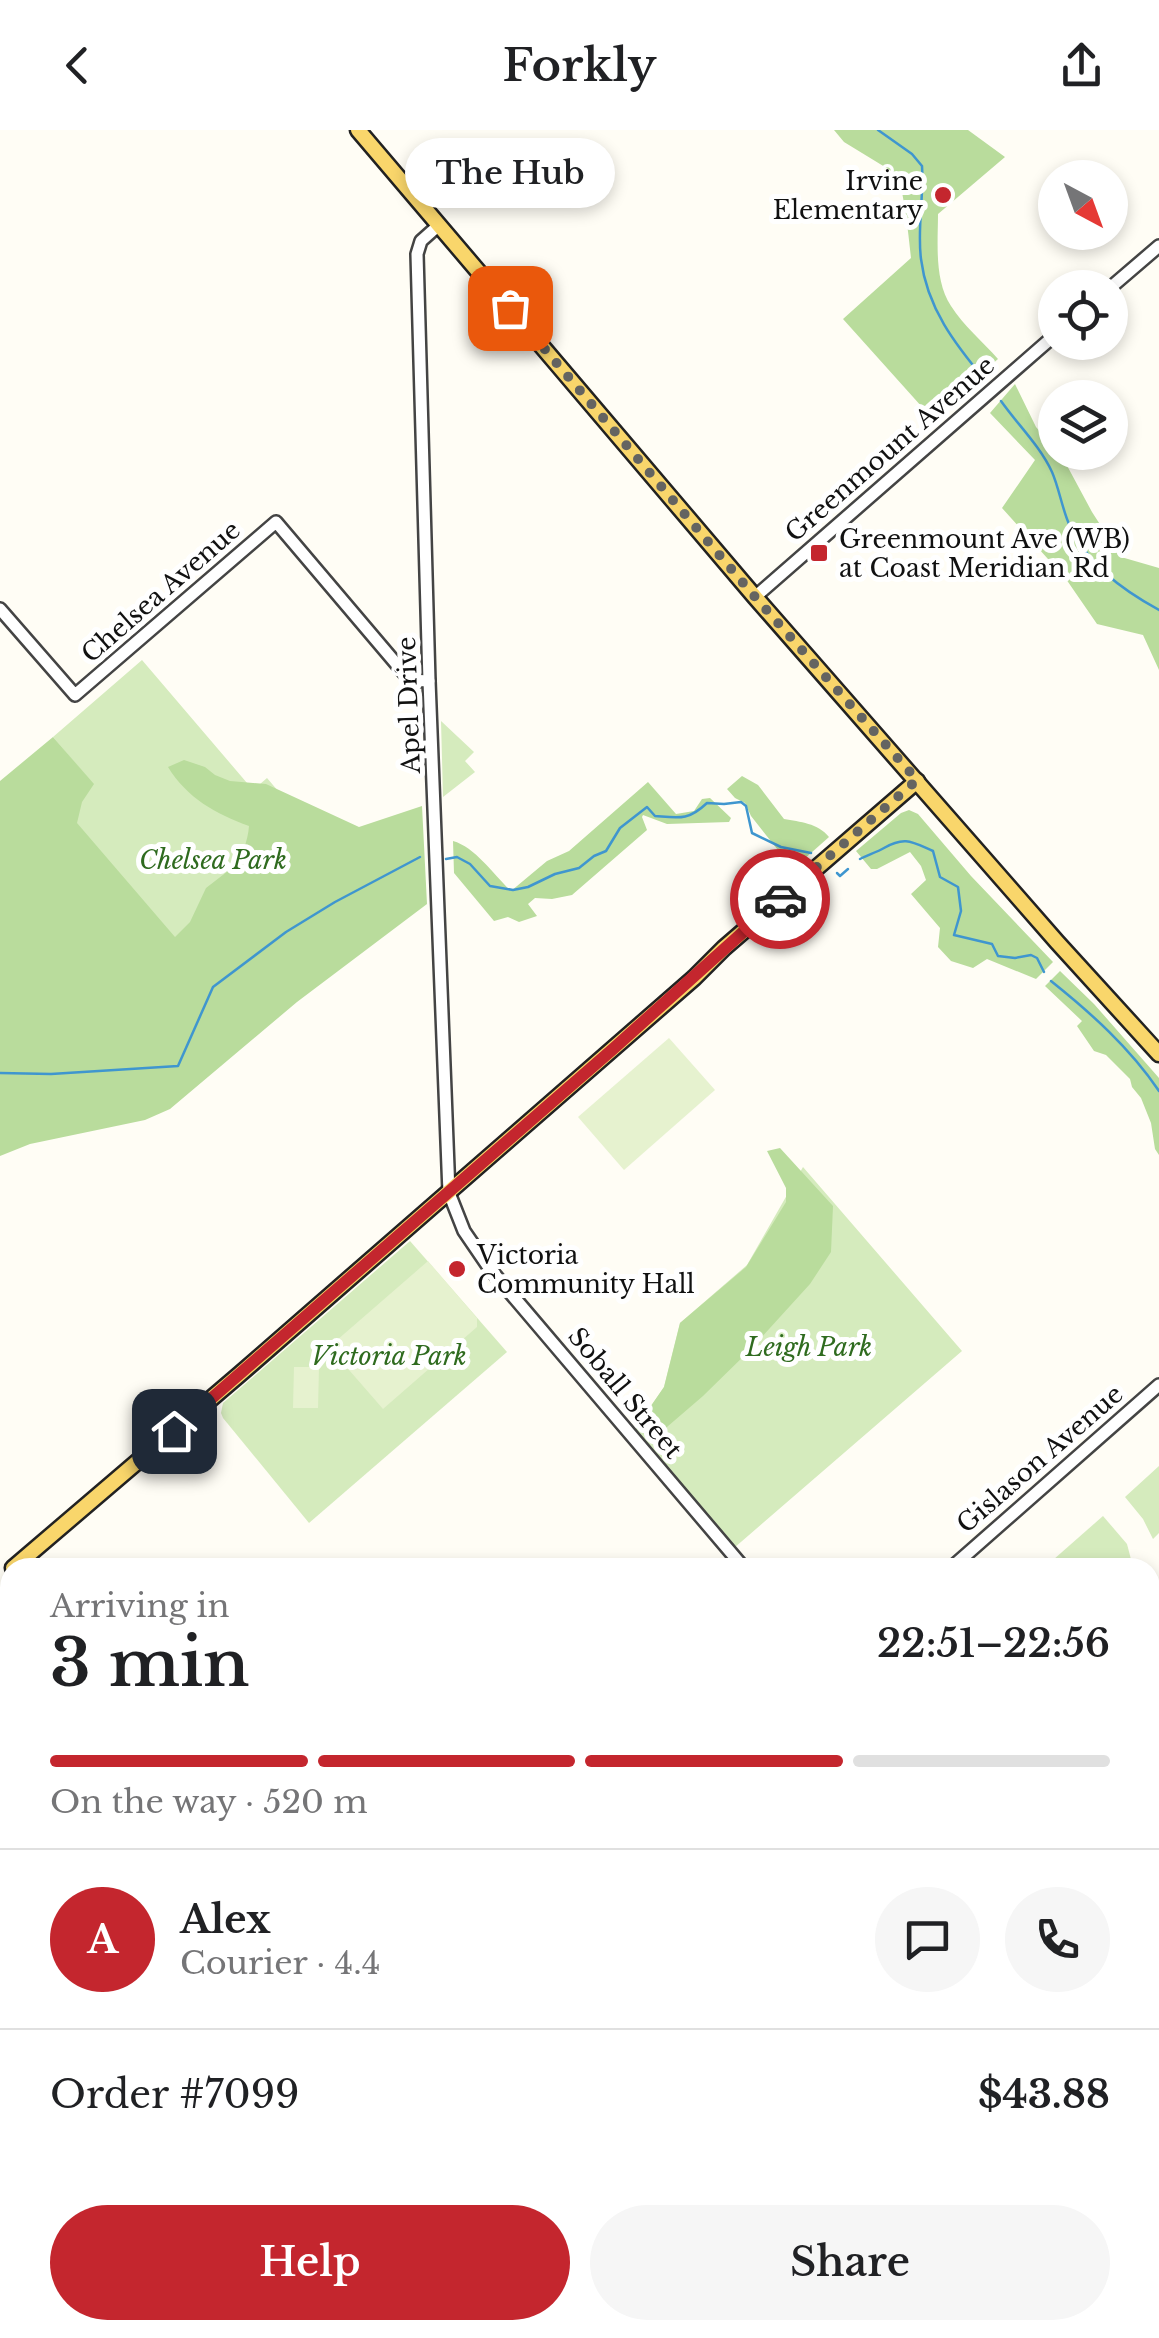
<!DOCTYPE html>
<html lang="en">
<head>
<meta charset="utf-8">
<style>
  :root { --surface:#fff; --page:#f6f6f6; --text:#202124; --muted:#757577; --line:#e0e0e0; --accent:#c4262e }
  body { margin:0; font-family:"Libre Baskerville",serif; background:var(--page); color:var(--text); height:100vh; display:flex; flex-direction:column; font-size:38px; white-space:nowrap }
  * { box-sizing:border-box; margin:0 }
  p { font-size:32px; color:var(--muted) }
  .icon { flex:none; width:55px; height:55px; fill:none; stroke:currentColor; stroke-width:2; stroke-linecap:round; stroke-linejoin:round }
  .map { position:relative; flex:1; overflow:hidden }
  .details { position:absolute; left:0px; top:1428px; width:1160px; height:782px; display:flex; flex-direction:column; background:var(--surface); border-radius:30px 30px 0 0; box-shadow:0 5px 15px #0003 }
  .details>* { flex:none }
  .needle { width:65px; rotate:139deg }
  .controls { position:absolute; left:1038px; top:30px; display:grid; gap:20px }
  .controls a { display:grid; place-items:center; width:90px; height:90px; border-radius:50%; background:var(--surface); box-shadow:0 5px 15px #0003; font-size:50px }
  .pin { position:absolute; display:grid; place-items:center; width:85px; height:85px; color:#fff; margin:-42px; border-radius:20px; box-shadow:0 5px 15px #0006 }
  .courier { position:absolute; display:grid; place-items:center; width:100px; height:100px; margin:-50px; border:8px solid #c4262e; border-radius:50%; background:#fff; color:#222; box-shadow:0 2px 12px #0007 }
  .bubble { position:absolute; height:70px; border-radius:35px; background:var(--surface); box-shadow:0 5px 15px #0003; font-size:32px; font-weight:600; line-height:70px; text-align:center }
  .headline em { font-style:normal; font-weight:600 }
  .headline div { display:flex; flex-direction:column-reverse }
  .headline { display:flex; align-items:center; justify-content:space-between; height:170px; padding:0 50px }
  h1 { font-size:65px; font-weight:600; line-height:75px }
  .bar { display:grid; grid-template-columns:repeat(4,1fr); gap:15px 10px; align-content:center; height:120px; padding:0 50px }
  .bar i { height:12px; border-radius:8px; background:var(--line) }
  .bar .active { background:var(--accent) }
  .bar p { grid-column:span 4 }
  .line { display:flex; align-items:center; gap:25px; padding:0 50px; border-top:2px solid var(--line) }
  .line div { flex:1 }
  .round { display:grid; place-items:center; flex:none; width:105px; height:105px; border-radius:52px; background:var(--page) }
  .primary-button { display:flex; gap:20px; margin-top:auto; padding:20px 50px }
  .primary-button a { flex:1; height:115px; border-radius:60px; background:var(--accent); color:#fff; font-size:40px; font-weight:600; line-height:115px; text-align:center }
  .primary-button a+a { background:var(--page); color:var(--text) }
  header { display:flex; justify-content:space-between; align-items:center; height:130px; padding:0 50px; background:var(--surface); font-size:45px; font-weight:600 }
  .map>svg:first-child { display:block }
  .green { fill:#d5ebbd }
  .forest { fill:#b9dc9c }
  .pitch { fill:#e6f2cf }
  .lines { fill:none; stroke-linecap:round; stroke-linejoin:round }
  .stream { stroke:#3f96cf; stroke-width:2.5 }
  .minor-casing { stroke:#444; stroke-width:16 }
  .major-casing { stroke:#222; stroke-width:19 }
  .minor { stroke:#fff; stroke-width:11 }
  .major { stroke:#f9d66b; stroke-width:14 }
  .done { stroke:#646461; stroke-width:10; stroke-dasharray:0 18 }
  .route { stroke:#c4262e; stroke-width:12 }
  .poi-dot { fill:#c4262e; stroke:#fff; stroke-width:4 }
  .labels { text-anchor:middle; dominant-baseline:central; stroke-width:10; stroke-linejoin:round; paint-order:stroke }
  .poi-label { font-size:25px; fill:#111; stroke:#fff; text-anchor:start }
  .street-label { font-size:25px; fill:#111; stroke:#fff }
  .park-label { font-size:25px; font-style:italic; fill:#2f6b1f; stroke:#fff }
</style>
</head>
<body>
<header><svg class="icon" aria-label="back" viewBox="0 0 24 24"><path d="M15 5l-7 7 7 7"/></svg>Forkly<svg class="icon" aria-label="share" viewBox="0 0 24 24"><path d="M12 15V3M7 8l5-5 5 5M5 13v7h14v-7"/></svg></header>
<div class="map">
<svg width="1159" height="2208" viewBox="0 0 1159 2208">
  <rect width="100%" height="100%" fill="#fffdf5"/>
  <g class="green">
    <polygon points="142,530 253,660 267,648 337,730 208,844 0,831 65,679 93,654 53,607"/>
    <polygon points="441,591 474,622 465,631 475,642 443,667"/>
    <polygon points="803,1037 962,1221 734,1418 635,1300 664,1257 680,1193 747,1135"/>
    <polygon points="410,1111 507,1222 309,1393 223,1288 221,1283 223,1273"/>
    <polygon points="1159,1336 1159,1403 1153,1409 1143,1389 1125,1367"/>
    <polygon points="1103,1386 1127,1414 1133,1437 1045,1437"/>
  </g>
  <g class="forest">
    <path d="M834 0H968L1005 27 938 84C938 113 934 150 951 176 963 195 983 212 998 229L931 287 843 189 911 128C908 100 905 71 898 45L844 12Z"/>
    <polygon points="1015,254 1036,297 1055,319 1055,322 1058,323 1064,330 1092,382 1121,427 1159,438 1159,540 1143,505 1097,494 1066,449 1002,378 1035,330 990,283"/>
    <path d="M53 607 94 654 82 672 77 693 175 807 190 792 206 758 228 741 238 739C241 724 248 712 249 696 216 684 187 668 168 637L184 630 205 637 215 645 230 651 266 654 359 697 422 676 427 774 297 872 170 979 145 990 30 1014 0 1026V651Z"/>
    <path d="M742 646 758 655 784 689C800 692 818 693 829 707L793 739 751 686 745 673 735 668 727 659Z"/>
    <path d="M648 652 676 684 694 681 702 669 710 668 731 688 729 692 667 694 643 685 642 687 647 700 572 765 552 769 535 768 528 774 537 786 519 792 508 787 494 791 454 743 453 711C475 717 494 745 511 761L547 731 569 721Z"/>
    <polygon points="909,680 918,684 971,746 1053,832 1036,849 987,829 973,838 951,831 938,817 940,798 911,764 926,750 921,736 910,722 877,739 871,739 856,721 901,683"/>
    <polygon points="1060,841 1094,874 1159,948 1159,1025 1155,1019 1151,993 1141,968 1132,957 1130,949 1106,925 1094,921 1077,896 1082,891 1045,856"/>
    <polygon points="780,1018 833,1076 831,1122 810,1154 750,1220 703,1266 653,1309 639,1293 664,1257 680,1193 746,1137 786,1072 786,1058 767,1021"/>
  </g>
  <g class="pitch">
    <polygon points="669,908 715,960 624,1040 578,987"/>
    <polygon points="428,1131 477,1188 477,1197 383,1279 329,1217"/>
    <polygon points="294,1237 319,1237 318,1278 293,1278"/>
  </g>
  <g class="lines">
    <g class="stream">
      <path d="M878 0 912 24 922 36C924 67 917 99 921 129 927 178 955 214 985 250"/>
      <path d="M1001 271C1018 295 1040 316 1052 342 1059 358 1062 378 1069 394 1088 435 1121 459 1159 480"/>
      <path d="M446 729 457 727 470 734 490 756 513 760 528 757 555 744 579 738 594 726 606 721 620 698 647 677 655 686C679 688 688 691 707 673L724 674 741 672 746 676 752 703 781 717 811 723"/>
      <path d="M860 729C868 725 877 722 884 718 905 706 912 712 933 721L940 747 958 757 961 781 954 805 992 814 998 826 1015 828 1031 825 1037 828 1044 842"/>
      <polyline points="837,743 840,746 848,739"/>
      <path d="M1051 851C1091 883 1130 918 1159 961"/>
      <polyline points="0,943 51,944 178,936 213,857 286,802 335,772 420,727"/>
      <polyline points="1,1479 10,1492"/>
      <polyline points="0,1704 10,1713"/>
      <polyline points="793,2200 810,2208"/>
      <polyline points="1038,2200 1049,2208"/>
    </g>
    <g class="minor-casing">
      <g id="minor">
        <polyline points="439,95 421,111 417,124 429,551 449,1063 464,1101 490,1139 744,1438"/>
        <polyline points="1110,158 1159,116"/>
        <polyline points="755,467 1055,205"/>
        <polyline points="0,479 75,565 276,392 410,550 429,551"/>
        <polyline points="951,1438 1159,1255"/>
        <polyline points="1150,1989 1159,1989"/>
        <polyline points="80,2208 90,2200"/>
        <polyline points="785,2208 791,2200"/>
      </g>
    </g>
    <g class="major-casing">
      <g id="major">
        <polyline points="358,0 755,467 1057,812 1159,924"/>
        <polyline points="13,1438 240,1244 694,848 724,818 917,651"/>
      </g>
    </g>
    <use href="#minor" class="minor"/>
    <use href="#major" class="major"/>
  </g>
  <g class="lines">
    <polyline class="done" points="510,178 755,467 917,650 780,769"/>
    <polyline class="route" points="174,1301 613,919 780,769"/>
  </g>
  <g class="poi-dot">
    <circle cx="943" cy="65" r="10"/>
    <rect x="809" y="413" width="20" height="20" rx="5"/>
    <circle cx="457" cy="1139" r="10"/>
  </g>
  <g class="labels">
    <g class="poi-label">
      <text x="923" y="51" text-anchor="end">Irvine<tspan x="923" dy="29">Elementary</tspan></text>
      <text x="839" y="409">Greenmount Ave (WB)<tspan x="839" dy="29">at Coast Meridian Rd</tspan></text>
      <text x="477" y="1125">Victoria<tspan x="477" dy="29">Community Hall</tspan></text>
    </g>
    <g class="street-label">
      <text transform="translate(890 319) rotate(-41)">Greenmount Avenue</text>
      <text transform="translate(161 462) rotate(-41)">Chelsea Avenue</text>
      <text transform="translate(409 575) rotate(-92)">Apel Drive</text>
      <text transform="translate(625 1263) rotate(50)">Soball Street</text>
      <text transform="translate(1040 1329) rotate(-41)">Gislason Avenue</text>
    </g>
    <g class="park-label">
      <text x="213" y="730">Chelsea Park</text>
      <text x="809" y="1217">Leigh Park</text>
      <text x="389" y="1226">Victoria Park</text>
    </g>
  </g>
</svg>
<div class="controls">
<a><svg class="needle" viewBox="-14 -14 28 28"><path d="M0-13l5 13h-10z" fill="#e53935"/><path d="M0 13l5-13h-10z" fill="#757577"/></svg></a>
<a><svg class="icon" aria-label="locate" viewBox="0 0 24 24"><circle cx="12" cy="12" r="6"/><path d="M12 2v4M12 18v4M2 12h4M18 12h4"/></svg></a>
<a><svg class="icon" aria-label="layers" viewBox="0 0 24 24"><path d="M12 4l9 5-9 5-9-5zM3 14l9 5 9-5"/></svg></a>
</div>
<div class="pin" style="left:510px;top:178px;background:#ea580c"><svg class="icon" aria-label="bag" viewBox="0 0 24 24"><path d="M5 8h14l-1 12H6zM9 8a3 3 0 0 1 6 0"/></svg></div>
<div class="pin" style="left:174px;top:1301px;background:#1f2937"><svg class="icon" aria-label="home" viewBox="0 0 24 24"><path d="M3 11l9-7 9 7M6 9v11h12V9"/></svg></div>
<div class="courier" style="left:780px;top:769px"><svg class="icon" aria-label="car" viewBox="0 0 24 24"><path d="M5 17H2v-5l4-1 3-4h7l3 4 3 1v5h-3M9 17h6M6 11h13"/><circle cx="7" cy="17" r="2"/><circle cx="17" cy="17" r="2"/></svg></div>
<div class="bubble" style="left:405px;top:8px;width:210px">The Hub</div>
<section class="details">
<div class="headline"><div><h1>3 min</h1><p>Arriving in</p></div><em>22:51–22:56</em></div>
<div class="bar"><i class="active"></i><i class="active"></i><i class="active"></i><i></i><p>On the way · 520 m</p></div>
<div class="line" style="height:180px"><b class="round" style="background:var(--accent);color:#fff">A</b><div><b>Alex</b><p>Courier · 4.4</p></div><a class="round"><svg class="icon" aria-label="chat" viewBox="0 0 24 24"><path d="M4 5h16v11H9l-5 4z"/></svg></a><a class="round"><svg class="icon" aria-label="phone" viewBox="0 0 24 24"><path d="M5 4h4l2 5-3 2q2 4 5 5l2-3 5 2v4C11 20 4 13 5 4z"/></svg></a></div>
<div class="line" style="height:130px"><div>Order #7099</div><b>$43.88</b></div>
<div class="primary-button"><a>Help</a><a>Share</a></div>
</section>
</div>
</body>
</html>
